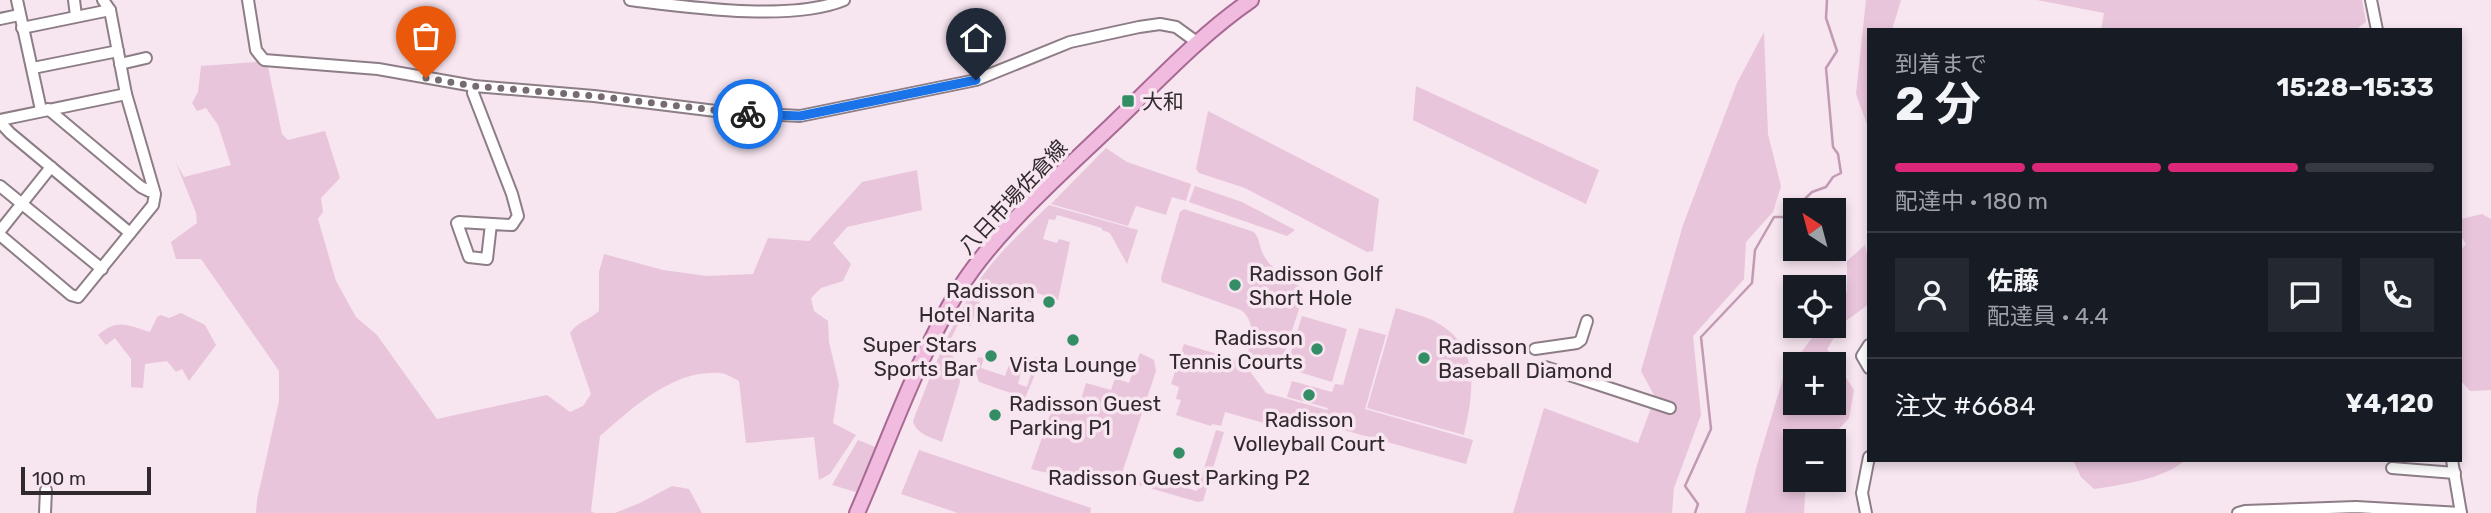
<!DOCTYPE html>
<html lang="ja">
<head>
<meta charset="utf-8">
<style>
  :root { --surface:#171b24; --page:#242831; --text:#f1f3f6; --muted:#9ea1a6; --line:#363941; --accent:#db2777 }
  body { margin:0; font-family:Rubik,"Noto Sans JP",sans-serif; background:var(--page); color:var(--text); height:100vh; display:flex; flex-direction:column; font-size:26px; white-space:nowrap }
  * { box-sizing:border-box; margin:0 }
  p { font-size:23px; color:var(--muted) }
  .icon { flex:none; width:38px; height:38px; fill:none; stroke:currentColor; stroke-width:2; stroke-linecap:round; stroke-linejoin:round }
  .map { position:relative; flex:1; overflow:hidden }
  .drawer { position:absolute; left:1867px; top:28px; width:595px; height:434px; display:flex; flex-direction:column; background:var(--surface); border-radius:0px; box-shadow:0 4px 10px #0003 }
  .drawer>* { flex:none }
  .needle { width:46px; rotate:324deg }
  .fabs { position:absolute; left:1783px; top:198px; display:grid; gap:14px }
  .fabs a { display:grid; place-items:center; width:63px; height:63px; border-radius:0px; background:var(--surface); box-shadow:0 4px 10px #0003; font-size:35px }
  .scale { position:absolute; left:21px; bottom:18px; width:130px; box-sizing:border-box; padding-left:7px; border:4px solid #302a2e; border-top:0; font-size:19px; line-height:24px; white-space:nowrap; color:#302a2e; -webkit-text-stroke:5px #f7e5f0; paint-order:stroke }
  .pin { position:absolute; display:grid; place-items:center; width:60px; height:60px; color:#fff; margin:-72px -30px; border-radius:50% 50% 50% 0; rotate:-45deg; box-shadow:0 0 7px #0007 }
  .pin .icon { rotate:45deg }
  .courier { position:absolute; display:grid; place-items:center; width:70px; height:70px; margin:-35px; border:5px solid #1a73e8; border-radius:50%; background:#fff; color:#222; box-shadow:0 2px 9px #0007 }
  .summary em { font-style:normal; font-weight:700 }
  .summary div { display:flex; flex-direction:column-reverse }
  .summary { display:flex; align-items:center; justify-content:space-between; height:119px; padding:0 28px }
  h1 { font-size:46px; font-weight:700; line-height:52px }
  .bar { display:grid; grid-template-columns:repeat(4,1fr); gap:10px 7px; align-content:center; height:84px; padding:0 28px }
  .bar i { height:9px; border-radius:5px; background:var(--line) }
  .bar .on { background:var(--accent) }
  .bar p { grid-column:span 4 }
  .line { display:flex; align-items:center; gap:18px; padding:0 28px; border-top:2px solid var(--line) }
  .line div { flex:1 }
  .round { display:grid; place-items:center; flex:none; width:74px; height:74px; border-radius:0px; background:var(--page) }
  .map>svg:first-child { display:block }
  .green { fill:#e9c5db; fill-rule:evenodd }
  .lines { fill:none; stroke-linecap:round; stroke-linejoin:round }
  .stream { stroke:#c19ab3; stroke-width:2.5 }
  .minor-casing { stroke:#8c7d86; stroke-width:14 }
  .major-casing { stroke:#a86a93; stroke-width:18 }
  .minor { stroke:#fff; stroke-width:10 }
  .major { stroke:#f1bbdf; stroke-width:14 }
  .done { stroke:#766b72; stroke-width:7; stroke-dasharray:0 12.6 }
  .route { stroke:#1a73e8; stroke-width:9 }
  .poi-dot { fill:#338e65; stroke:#f7e5f0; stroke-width:2.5 }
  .labels { text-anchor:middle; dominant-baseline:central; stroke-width:7; stroke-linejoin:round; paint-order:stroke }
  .poi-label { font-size:21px; fill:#302a2e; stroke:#f7e5f0; text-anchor:start }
  .street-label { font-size:21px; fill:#302a2e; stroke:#f7e5f0 }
</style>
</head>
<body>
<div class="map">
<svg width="2491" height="513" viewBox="0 0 2491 513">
  <rect width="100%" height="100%" fill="#f7e5f0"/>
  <g class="green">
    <polygon points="1866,0 1901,0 1892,30 1869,30 1869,130 1856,94"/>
    <polygon points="2037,0 2362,0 2366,22 2355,30 2101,30 2104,13"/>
    <polygon points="1764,32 1768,134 1781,186 1773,212 1746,242 1744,279 1693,336 1701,415 1674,488 1672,513 1513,513 1544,408 1638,443 1655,397 1641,371 1683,225 1737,83"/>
    <path d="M257 62 268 67 282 134 288 140 325 131 340 178 321 198 323 212 318 219 336 281 356 317 377 335 437 419 547 395 570 412 583 406 591 394 570 333C578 321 588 321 599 311V272L604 254 663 270 707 276 753 274 768 238 809 241 862 182 917 170 922 210 847 227 833 243 851 264 843 281 821 288 811 298 814 311 828 321 829 342 839 384 833 423 856 435 830 474 819 480 814 437 746 443 739 381C733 378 726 373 719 373 672 370 633 408 600 436L591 511 594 513H256L257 500 279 401V371L201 259H176L171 242 197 223 196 213 176 163 184 177 231 165 218 125 206 108 197 111 192 103 198 92 201 66Z"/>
    <polygon points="1416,86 1599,170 1586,204 1413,120"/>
    <polygon points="1208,111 1379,199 1373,251 1367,252 1245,188 1199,173 1196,169"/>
    <polygon points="1106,148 1127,162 1191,184 1186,201 1172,197 1166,215 1136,206 1128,226 1051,204"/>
    <polygon points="1195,186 1242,202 1295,230 1287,236 1189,202"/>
    <path d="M1049 205 1138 230 1127 264 1110 233 1102 230V228L1057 215 1055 220 1049 219 1043 239 1057 243 1059 239 1070 242 1058 300 1034 292 1031 302 997 288 983 293 971 326 959 323 944 352 954 357 950 369 958 374 960 382 942 442C930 437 916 434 913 421 931 374 949 327 977 284 996 254 1024 230 1049 205Z"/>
    <path d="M1184 209 1254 232C1260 239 1259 246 1263 254 1271 270 1289 279 1303 289L1304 294 1284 355 1280 362C1269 366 1252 372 1245 361 1251 343 1258 324 1241 310L1162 282 1161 278 1180 212Z"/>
    <polygon points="2482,214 2491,219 2491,390 2470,391 2461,381 2460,251 2466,244 2461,236 2461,219"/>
    <path d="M1865 245 1869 261V304L1843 323 1827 349 1854 390 1849 418 1828 441H1796V480H1810L1805 495 1804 513H1745L1757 465 1784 375 1821 326H1834V309L1847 292V261ZM1796 364H1834V402H1796Z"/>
    <path d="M1396 308C1408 312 1421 315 1432 320 1482 345 1474 390 1464 435L1367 408Z"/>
    <path d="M181 313 205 325 216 345 189 381 182 369 176 372 167 361 145 364 143 388 131 387V359L115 338 106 345 98 335C118 318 127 325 150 332L157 317 161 315 169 318Z"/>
    <polygon points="1302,316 1347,329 1332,382 1286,368"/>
    <polygon points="1359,328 1386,335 1365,409 1473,440 1466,464 1290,415 1285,429 1225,412 1221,426 1212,424 1211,426 1176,415 1181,400 1176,399 1179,387 1171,384 1184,344 1243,362 1266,393 1327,410 1328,408 1287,397 1292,381 1332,392 1335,384 1343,385"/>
    <path d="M1140 353 1154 360 1156 371 1122 473H1112L1090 483 1031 469 1052 409C1081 415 1078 408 1086 383L1111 390 1115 378 1129 383Z"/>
    <polygon points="978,357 984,358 981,368 1005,376 1009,365 1022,369 1018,384 1027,387 1036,357 1048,362 1046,367 1045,365 1037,370 1025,398 979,382 975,370"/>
    <polygon points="1216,430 1224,432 1203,501 1198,502 1139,485 1142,475 1197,491"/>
    <polygon points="858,440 875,447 856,492 832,485"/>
    <polygon points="919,450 1091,508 1090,513 958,513 901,494"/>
    <path d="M2073 460H2185C2165 479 2120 485 2094 489L2081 477Z"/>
    <polygon points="672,486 689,489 702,513 615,513 640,503"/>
  </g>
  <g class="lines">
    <polyline class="stream" points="1695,513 1698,504 1685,486 1711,429 1701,337 1752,283 1755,250 1774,217 1786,217 1812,192 1826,187 1833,177 1841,173 1838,154 1833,147 1826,68 1837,51 1826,18 1827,0"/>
    <g class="minor-casing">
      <g id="minor">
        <polyline points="17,0 41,110"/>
        <polyline points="74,0 76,16"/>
        <polyline points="248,0 256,50 264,60 378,69 474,86 594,96 724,112 800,116 976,80 1070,42 1139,27 1160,24 1176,27 1198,43"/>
        <path d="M630 0C688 7 790 22 844 0"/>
        <polyline points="2371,0 2377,30"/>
        <polyline points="0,19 19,15"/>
        <polyline points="22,28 110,10"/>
        <polyline points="120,64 146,58"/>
        <polyline points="33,68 118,51"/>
        <polyline points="474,86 473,93 512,194 518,216 512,225 459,222 457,223 469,257 487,259 491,224"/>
        <polyline points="48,109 141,187 149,191 153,190"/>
        <polyline points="0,120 126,94"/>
        <polyline points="0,122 10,133 130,233"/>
        <polyline points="0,186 102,269"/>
        <polyline points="0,231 51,167"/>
        <polyline points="0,235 71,295 78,297 153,205 155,194 126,94 110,10 103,0"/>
        <polyline points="1869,345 1862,356 1869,368"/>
        <polyline points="1535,349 1577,343 1581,340 1587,321"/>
        <polyline points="1545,367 1670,408"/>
        <polyline points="2452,460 2461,513"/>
        <polyline points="2392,468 2455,473"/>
        <polyline points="45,513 46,490"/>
        <polyline points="1866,513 1862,493 1869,457"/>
        <polyline points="2238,513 2245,511 2356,507 2461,513"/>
      </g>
    </g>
    <g class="major-casing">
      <path id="major" d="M857 513C889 440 917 359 958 291 995 231 1062 173 1113 124 1157 82 1200 35 1251 0"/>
    </g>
    <use href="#minor" class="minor"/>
    <use href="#major" class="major"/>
  </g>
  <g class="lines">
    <polyline class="done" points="426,78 474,86 594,96 748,114"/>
    <polyline class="route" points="748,114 800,116 976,80"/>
  </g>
  <g class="poi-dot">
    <rect x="1121" y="94" width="14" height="14" rx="3.5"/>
    <circle cx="1235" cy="285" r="7"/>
    <circle cx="1049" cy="302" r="7"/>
    <circle cx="1073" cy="340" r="7"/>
    <circle cx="1317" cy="349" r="7"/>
    <circle cx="991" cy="356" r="7"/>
    <circle cx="1424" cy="358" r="7"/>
    <circle cx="1309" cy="395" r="7"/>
    <circle cx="995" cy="415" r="7"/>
    <circle cx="1179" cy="453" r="7"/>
  </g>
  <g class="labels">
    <g class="poi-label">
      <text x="1142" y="101">大和</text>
      <text x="1249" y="273">Radisson Golf<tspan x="1249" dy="24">Short Hole</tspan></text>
      <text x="1035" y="290" text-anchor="end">Radisson<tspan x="1035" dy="24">Hotel Narita</tspan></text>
      <text x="1303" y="337" text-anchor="end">Radisson<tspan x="1303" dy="24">Tennis Courts</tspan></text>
      <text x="977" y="344" text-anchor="end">Super Stars<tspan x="977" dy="24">Sports Bar</tspan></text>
      <text x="1438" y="346">Radisson<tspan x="1438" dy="24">Baseball Diamond</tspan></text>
      <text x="1073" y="364" text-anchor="middle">Vista Lounge</text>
      <text x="1009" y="403">Radisson Guest<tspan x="1009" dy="24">Parking P1</tspan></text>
      <text x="1309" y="419" text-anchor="middle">Radisson<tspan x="1309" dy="24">Volleyball Court</tspan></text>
      <text x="1179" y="477" text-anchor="middle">Radisson Guest Parking P2</text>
    </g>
    <g class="street-label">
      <text transform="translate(1013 197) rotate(-47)">八日市場佐倉線</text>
    </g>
  </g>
</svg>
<div class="fabs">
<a><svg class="needle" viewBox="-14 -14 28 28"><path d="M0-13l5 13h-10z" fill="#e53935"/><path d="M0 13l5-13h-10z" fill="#9ea1a6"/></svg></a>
<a><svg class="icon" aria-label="locate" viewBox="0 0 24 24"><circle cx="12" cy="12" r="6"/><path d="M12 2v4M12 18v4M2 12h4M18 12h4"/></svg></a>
<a>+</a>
<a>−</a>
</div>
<div class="scale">100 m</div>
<div class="pin" style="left:426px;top:78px;background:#ea580c"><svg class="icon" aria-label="bag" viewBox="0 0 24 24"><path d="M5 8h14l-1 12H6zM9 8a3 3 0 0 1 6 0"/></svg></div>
<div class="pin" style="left:976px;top:80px;background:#1f2937"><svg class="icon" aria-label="home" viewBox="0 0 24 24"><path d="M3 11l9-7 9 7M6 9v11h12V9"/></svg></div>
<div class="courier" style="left:748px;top:114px"><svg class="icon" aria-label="bike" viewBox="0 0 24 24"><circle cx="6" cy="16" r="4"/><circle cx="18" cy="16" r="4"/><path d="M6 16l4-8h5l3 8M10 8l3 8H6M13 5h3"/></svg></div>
<section class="drawer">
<div class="summary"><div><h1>2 分</h1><p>到着まで</p></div><em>15:28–15:33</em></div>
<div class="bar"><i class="on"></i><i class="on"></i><i class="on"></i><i></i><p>配達中 · 180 m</p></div>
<div class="line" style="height:126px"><a class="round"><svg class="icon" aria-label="person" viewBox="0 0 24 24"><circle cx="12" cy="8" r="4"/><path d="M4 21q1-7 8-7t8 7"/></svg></a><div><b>佐藤</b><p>配達員 · 4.4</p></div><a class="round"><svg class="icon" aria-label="chat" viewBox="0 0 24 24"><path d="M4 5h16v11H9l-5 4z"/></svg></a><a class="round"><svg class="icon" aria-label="phone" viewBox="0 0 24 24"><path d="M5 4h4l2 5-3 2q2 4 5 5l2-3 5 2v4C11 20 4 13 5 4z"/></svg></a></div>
<div class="line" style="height:91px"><div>注文 #6684</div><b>¥4,120</b></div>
</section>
</div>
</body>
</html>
